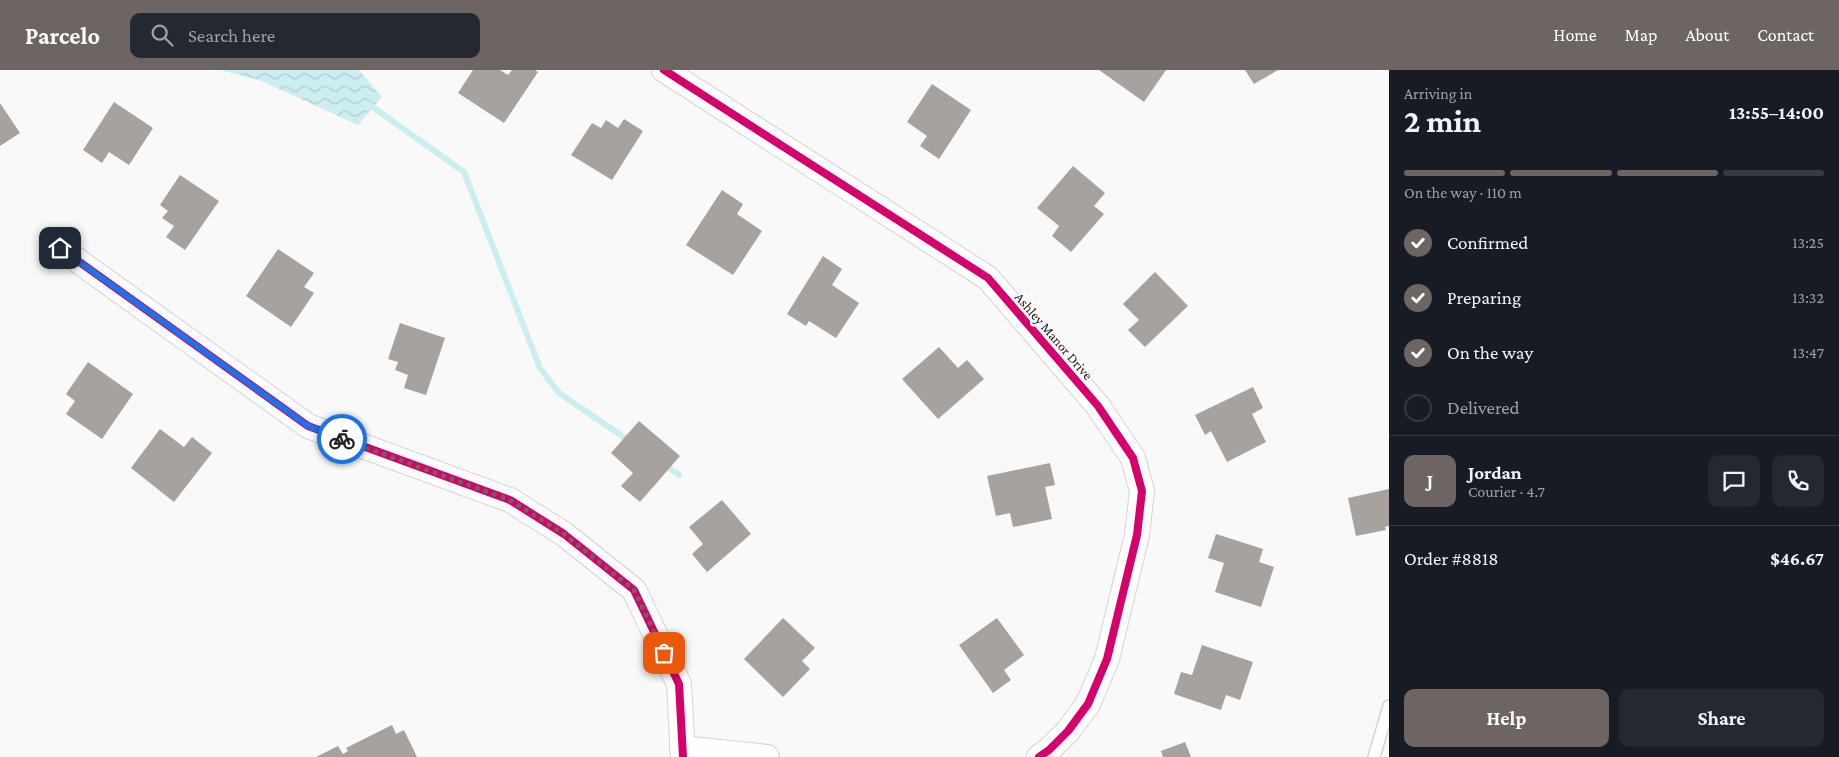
<!DOCTYPE html>
<html lang="en">
<head>
<meta charset="utf-8">
<style>
  :root { --surface:#171b24; --page:#242831; --text:#f1f3f6; --muted:#9ea1a6; --line:#363941; --accent:#6d6562 }
  body { margin:0; font-family:"Crimson Pro",serif; background:var(--page); color:var(--text); height:100vh; display:flex; flex-direction:column; font-size:19px; white-space:nowrap }
  * { box-sizing:border-box; margin:0 }
  p { font-size:16px; color:var(--muted) }
  .icon { flex:none; width:28px; height:28px; fill:none; stroke:currentColor; stroke-width:2; stroke-linecap:round; stroke-linejoin:round }
  .map { position:relative; flex:1; overflow:hidden }
  .drawer { display:flex; flex-direction:column; background:var(--surface); width:450px }
  .drawer>* { flex:none }
  .pin { position:absolute; display:grid; place-items:center; width:42px; height:42px; color:#fff; margin:-21px; border-radius:10px; box-shadow:0 2px 8px #0006 }
  .courier { position:absolute; display:grid; place-items:center; width:50px; height:50px; margin:-25px; border:4px solid #1a73e8; border-radius:50%; background:#fff; color:#222; box-shadow:0 1px 6px #0007 }
  .summary em { font-style:normal; font-weight:700 }
  .summary div { display:flex; flex-direction:column-reverse }
  .summary { display:flex; align-items:center; justify-content:space-between; height:85px; padding:0 15px }
  h1 { font-size:32px; font-weight:700; line-height:38px }
  .bar { display:grid; grid-template-columns:repeat(4,1fr); gap:8px 5px; align-content:center; height:60px; padding:0 15px }
  .bar i { height:6px; border-radius:4px; background:var(--line) }
  .bar .selected { background:var(--accent) }
  .bar p { grid-column:span 4 }
  .line { display:flex; align-items:center; gap:12px; padding:0 15px; border-top:1px solid var(--line) }
  .line div { flex:1 }
  .round { display:grid; place-items:center; flex:none; width:52px; height:52px; border-radius:10px; background:var(--page) }
  ol { padding:0 15px; list-style:none }
  li { display:flex; align-items:center; gap:15px; height:55px }
  li p { margin-inline-start:auto }
  li .icon { padding:5px; border-radius:50%; background:var(--accent); color:#fff; stroke-width:4 }
  li:last-child { color:var(--muted) }
  li i { width:28px; height:28px; border:2px solid var(--line); border-radius:50% }
  .primary-button { display:flex; gap:10px; margin-top:auto; padding:10px 15px }
  .primary-button a { flex:1; height:58px; border-radius:10px; background:var(--accent); color:#fff; font-size:20px; font-weight:700; line-height:58px; text-align:center }
  .primary-button a+a { background:var(--page); color:var(--text) }
  header { display:flex; align-items:center; gap:30px; box-sizing:border-box; height:70px; padding:0 25px; background:var(--accent); color:#fff }
  header strong { font-size:24px }
  nav { display:flex; gap:28px; margin-inline-start:auto; font-size:18px }
  .search { width:350px; height:45px; background:var(--page); display:flex; align-items:center; gap:12px; box-sizing:border-box; padding:0 18px; border-radius:10px; color:var(--muted); font-size:19px }
  main { display:flex; flex:1; min-height:0 }
  .map>svg:first-child { display:block }
  .water { fill:url(#water-waves) }
  .lines { fill:none; stroke-linecap:round; stroke-linejoin:round }
  .stream { stroke:#cceef1; stroke-width:6 }
  .building { fill:#a8a29f }
  .service-casing { stroke:#d9d2cf; stroke-width:14 }
  .minor-casing { stroke:#d9d2cf; stroke-width:26 }
  .service { stroke:#fefefe; stroke-width:11 }
  .minor { stroke:#fefefe; stroke-width:24 }
  .cycleway-casing { stroke:#fff; stroke-width:11 }
  .cycleway { stroke:#d6006c; stroke-width:8 }
  .done { stroke:#6d6562; stroke-width:5; stroke-dasharray:0 9 }
  .route { stroke:#1a73e8; stroke-width:6 }
  .labels { text-anchor:middle; dominant-baseline:central; stroke-width:5; stroke-linejoin:round; paint-order:stroke }
  .street-label { font-size:14px; fill:#221510; stroke:#fff }
</style>
</head>
<body>
<header>
<strong>Parcelo</strong>
<div class="search"><svg class="icon" aria-label="search" viewBox="0 0 24 24"><circle cx="10" cy="10" r="6"/><path d="M15 15l6 6"/></svg>Search here</div>
<nav><a>Home</a><a>Map</a><a>About</a><a>Contact</a></nav>
</header>
<main>
<div class="map">
<svg width="1389" height="687" viewBox="0 0 1389 687">
  <defs>
    <pattern id="water-waves" width="16" height="10" patternUnits="userSpaceOnUse" patternTransform="scale(1.25)"><rect width="16" height="10" fill="#cceef1"/><path d="M0 5q4-4 8 0t8 0" fill="none" stroke="#afcbce"/></pattern>
  </defs>
  <rect width="100%" height="100%" fill="#f9f9f9"/>
  <polygon class="water" points="220,0 359,0 382,27 358,55 259,10"/>
  <g class="lines">
    <g class="stream">
      <polyline points="367,33 464,102 540,298 559,323 631,372"/>
      <polyline points="664,394 679,405"/>
    </g>
  </g>
  <g class="building">
    <polygon points="473,0 500,0 508,5 512,0 535,0 538,2 504,53 458,23"/>
    <polygon points="1099,0 1166,0 1144,32"/>
    <polygon points="1245,0 1278,0 1254,14"/>
    <polygon points="932,14 971,40 939,89 920,76 927,66 907,52"/>
    <polygon points="114,32 153,58 129,95 109,82 102,93 83,80"/>
    <polygon points="0,33 20,63 0,76"/>
    <polygon points="624,49 643,61 612,110 571,85 592,53 601,58 606,50 618,58"/>
    <polygon points="1073,96 1105,123 1094,136 1104,144 1071,182 1052,166 1059,156 1037,138"/>
    <polygon points="180,105 219,131 185,180 166,167 174,156 162,148 168,141 160,135"/>
    <polygon points="722,120 743,134 737,144 762,161 733,205 686,175"/>
    <polygon points="278,179 314,203 304,217 314,223 291,257 246,226"/>
    <polygon points="823,186 842,199 832,215 859,233 836,268 809,251 806,256 787,244"/>
    <polygon points="1155,202 1188,236 1145,277 1128,260 1139,250 1123,234"/>
    <polygon points="400,253 445,268 426,325 404,318 408,305 395,300 398,292 388,289"/>
    <polygon points="939,277 958,298 967,290 984,309 938,349 902,309"/>
    <polygon points="88,292 133,324 102,369 66,344 75,331 66,324"/>
    <polygon points="1253,317 1263,338 1252,344 1266,372 1227,392 1211,361 1205,365 1195,345"/>
    <polygon points="639,351 680,386 640,432 621,416 633,403 611,383"/>
    <polygon points="160,359 184,377 192,367 212,383 174,432 131,398"/>
    <polygon points="1050,393 1055,415 1045,417 1052,449 1013,457 1010,443 996,446 987,406"/>
    <polygon points="1389,419 1389,456 1385,457 1386,460 1356,466 1348,428"/>
    <polygon points="722,430 751,464 707,502 692,484 703,474 689,457"/>
    <polygon points="1216,464 1263,479 1259,492 1274,497 1261,537 1215,522 1224,493 1208,488"/>
    <polygon points="783,548 815,578 802,591 810,599 783,627 744,589"/>
    <polygon points="997,548 1024,585 1004,600 1011,610 993,623 959,575"/>
    <polygon points="1202,575 1253,592 1240,630 1226,625 1221,640 1174,624 1181,602 1192,605"/>
    <polygon points="392,655 396,664 404,660 417,687 316,687 338,676 343,684 348,681 346,678"/>
    <polygon points="1185,672 1191,687 1163,687 1161,681"/>
  </g>
  <g class="lines">
    <g class="service-casing">
      <polyline id="service" points="1374,687 1389,636"/>
    </g>
    <g class="minor-casing">
      <g id="minor">
        <polyline points="664,0 988,208 1098,336 1133,388 1142,421 1137,465 1107,589 1088,634 1068,661 1049,680 1039,687"/>
        <polyline points="60,178 308,356 510,430 564,464 634,520 679,614 683,687"/>
        <polyline points="682,678 767,687"/>
      </g>
    </g>
    <use href="#service" class="service"/>
    <use href="#minor" class="minor"/>
    <g class="cycleway-casing">
      <g id="cycleway">
        <polyline points="664,0 988,208 1098,336 1133,388 1142,421 1137,465 1107,589 1088,634 1068,661 1049,680 1039,687"/>
        <polyline points="60,178 308,356 510,430 564,464 634,520 679,614 683,687"/>
      </g>
    </g>
    <use href="#cycleway" class="cycleway"/>
  </g>
  <g class="lines">
    <polyline class="done" points="342,369 510,430 564,464 634,520 664,583"/>
    <polyline class="route" points="60,178 308,356 342,369"/>
  </g>
  <g class="labels">
    <g class="street-label">
      <text transform="translate(1054 266) rotate(49)">Ashley Manor Drive</text>
    </g>
  </g>
</svg>
<div class="pin" style="left:664px;top:583px;background:#ea580c"><svg class="icon" aria-label="bag" viewBox="0 0 24 24"><path d="M5 8h14l-1 12H6zM9 8a3 3 0 0 1 6 0"/></svg></div>
<div class="pin" style="left:60px;top:178px;background:#1f2937"><svg class="icon" aria-label="home" viewBox="0 0 24 24"><path d="M3 11l9-7 9 7M6 9v11h12V9"/></svg></div>
<div class="courier" style="left:342px;top:369px"><svg class="icon" aria-label="bike" viewBox="0 0 24 24"><circle cx="6" cy="16" r="4"/><circle cx="18" cy="16" r="4"/><path d="M6 16l4-8h5l3 8M10 8l3 8H6M13 5h3"/></svg></div>
</div>
<section class="drawer">
<div class="summary"><div><h1>2 min</h1><p>Arriving in</p></div><em>13:55–14:00</em></div>
<div class="bar"><i class="selected"></i><i class="selected"></i><i class="selected"></i><i></i><p>On the way · 110 m</p></div>
<ol>
<li><svg class="icon" aria-label="check" viewBox="0 0 24 24"><path d="M5 12l5 5 9-10"/></svg>Confirmed<p>13:25</p></li>
<li><svg class="icon" aria-label="check" viewBox="0 0 24 24"><path d="M5 12l5 5 9-10"/></svg>Preparing<p>13:32</p></li>
<li><svg class="icon" aria-label="check" viewBox="0 0 24 24"><path d="M5 12l5 5 9-10"/></svg>On the way<p>13:47</p></li>
<li><i></i>Delivered</li>
</ol>
<div class="line" style="height:90px"><b class="round" style="background:var(--accent);color:#fff">J</b><div><b>Jordan</b><p>Courier · 4.7</p></div><a class="round"><svg class="icon" aria-label="chat" viewBox="0 0 24 24"><path d="M4 5h16v11H9l-5 4z"/></svg></a><a class="round"><svg class="icon" aria-label="phone" viewBox="0 0 24 24"><path d="M5 4h4l2 5-3 2q2 4 5 5l2-3 5 2v4C11 20 4 13 5 4z"/></svg></a></div>
<div class="line" style="height:65px"><div>Order #8818</div><b>$46.67</b></div>
<div class="primary-button"><a>Help</a><a>Share</a></div>
</section>
</main>
</body>
</html>
